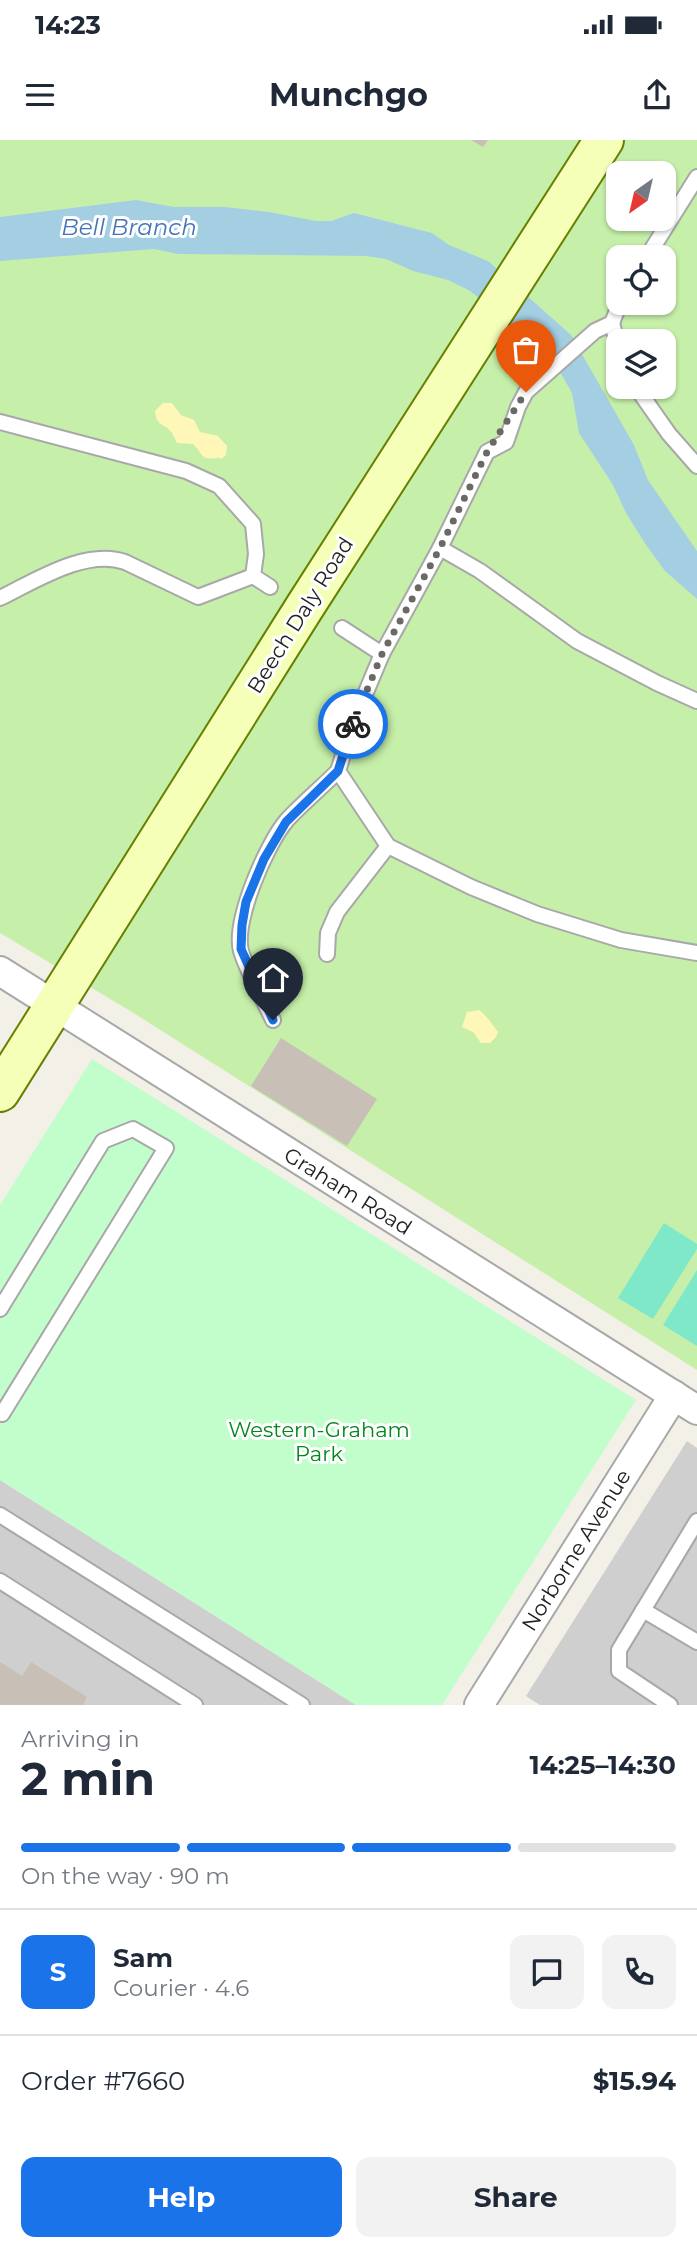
<!DOCTYPE html>
<html lang="en">
<head>
<meta charset="utf-8">
<style>
  :root { --surface:#fff; --page:#f2f2f3; --text:#1f2937; --muted:#747a83; --line:#e0e1e3; --accent:#1a73e8 }
  body { margin:0; font-family:Montserrat,sans-serif; background:var(--page); color:var(--text); height:100vh; display:flex; flex-direction:column; font-size:26px; white-space:nowrap }
  * { box-sizing:border-box; margin:0 }
  p { font-size:23px; color:var(--muted) }
  .icon { flex:none; width:38px; height:38px; fill:none; stroke:currentColor; stroke-width:2; stroke-linecap:round; stroke-linejoin:round }
  .map { position:relative; height:1565px; overflow:hidden }
  .panel { display:flex; flex-direction:column; background:var(--surface); flex:1 }
  .panel>* { flex:none }
  .needle { width:46px; rotate:214deg }
  .tools { position:absolute; left:606px; top:21px; display:grid; gap:14px }
  .tools a { display:grid; place-items:center; width:70px; height:70px; border-radius:14px; background:var(--surface); box-shadow:0 2px 5px #0004; font-size:35px }
  .pin { position:absolute; display:grid; place-items:center; width:60px; height:60px; color:#fff; margin:-72px -30px; border-radius:50% 50% 50% 0; rotate:-45deg; box-shadow:0 0 7px #0007 }
  .pin .icon { rotate:45deg }
  .courier { position:absolute; display:grid; place-items:center; width:70px; height:70px; margin:-35px; border:5px solid #1a73e8; border-radius:50%; background:#fff; color:#222; box-shadow:0 2px 9px #0007 }
  .head em { font-style:normal; font-weight:700 }
  .head div { display:flex; flex-direction:column-reverse }
  .head { display:flex; align-items:center; justify-content:space-between; height:119px; padding:0 21px }
  h1 { font-size:46px; font-weight:700; line-height:52px }
  .bar { display:grid; grid-template-columns:repeat(4,1fr); gap:10px 7px; align-content:center; height:84px; padding:0 21px }
  .bar i { height:9px; border-radius:5px; background:var(--line) }
  .bar .current { background:var(--accent) }
  .bar p { grid-column:span 4 }
  .line { display:flex; align-items:center; gap:18px; padding:0 21px; border-top:2px solid var(--line) }
  .line div { flex:1 }
  .round { display:grid; place-items:center; flex:none; width:74px; height:74px; border-radius:14px; background:var(--page) }
  .primary-button { display:flex; gap:14px; margin-top:auto; padding:14px 21px }
  .primary-button a { flex:1; height:80px; border-radius:14px; background:var(--accent); color:#fff; font-size:28px; font-weight:700; line-height:80px; text-align:center }
  .primary-button a+a { background:var(--page); color:var(--text) }
  .status { display:flex; justify-content:space-between; align-items:center; height:49px; padding:0 35px; background:var(--surface); direction:ltr }
  .status svg { height:19px; fill:currentColor }
  header { display:flex; justify-content:space-between; align-items:center; height:91px; padding:0 21px; background:var(--surface); font-size:32px; font-weight:700 }
  .map>svg:first-child { display:block }
  .religious { fill:#cfcfcf }
  .grass { fill:#c6f0a9; fill-rule:evenodd }
  .sand { fill:#fff7b8 }
  .park { fill:#c2fecc }
  .pitch { fill:#7fe8c9 }
  .water { fill:#a4cfe3 }
  .building { fill:#c8bfb6 }
  .lines { fill:none; stroke-linecap:round; stroke-linejoin:round }
  .service-casing { stroke:#a8a8a8; stroke-width:18 }
  .minor-casing { stroke:#a8a8a8; stroke-width:32 }
  .secondary-casing { stroke:#678000; stroke-width:42 }
  .service { stroke:#fff; stroke-width:14 }
  .minor { stroke:#fff; stroke-width:28 }
  .secondary { stroke:#f5ffb8; stroke-width:38 }
  .done { stroke:#6a6966; stroke-width:7; stroke-dasharray:0 12.6 }
  .route { stroke:#1a73e8; stroke-width:9 }
  .labels { text-anchor:middle; dominant-baseline:central; stroke-width:6; stroke-linejoin:round; paint-order:stroke }
  .street-label { font-size:21px; fill:#212121; stroke:#fff }
  .park-label { font-size:21px; fill:#02871a; stroke:#fff }
  .water-label { font-size:23px; font-style:italic; fill:#4374bb; stroke:#fff }
</style>
</head>
<body>
<div class="status"><b>14:23</b><svg viewBox="0 0 49 12"><path d="M0 12V9h3v3zM5 12V6h3v6zM10 12V3h3v9zM15 12V0h3v12zM26 1h20v11H26zM47 4h2v5h-2z"/></svg></div>
<header><svg class="icon" aria-label="menu" viewBox="0 0 24 24"><path d="M4 6h16M4 12h16M4 18h16"/></svg>Munchgo<svg class="icon" aria-label="share" viewBox="0 0 24 24"><path d="M12 15V3M7 8l5-5 5 5M5 13v7h14v-7"/></svg></header>
<div class="map">
<svg width="697" height="1565" viewBox="0 0 697 1565">
  <rect width="100%" height="100%" fill="#f2f0e7"/>
  <g class="religious">
    <polygon points="687,1301 697,1308 697,1565 540,1565 526,1556"/>
    <polygon points="0,1340 356,1565 0,1565"/>
  </g>
  <path class="grass" d="M0 0H697V1230L132 872 0 793ZM618 33H663V79H618ZM618 117H663V163H618ZM618 201H663V247H618Z"/>
  <g class="sand">
    <path d="M163 263H172L181 275 194 280 200 292 218 296 227 306 226 315C217 322 226 317 216 318 200 320 204 315 193 304L177 303C175 299 174 296 172 293 164 282 157 288 155 271Z"/>
    <path d="M479 870C487 876 492 884 498 892L496 897 490 903H481L473 892 462 887 467 872Z"/>
  </g>
  <polygon class="park" points="92,919 636,1260 442,1565 356,1565 0,1340 0,1065"/>
  <g class="pitch">
    <polygon points="664,1083 697,1104 697,1109 653,1179 618,1158"/>
    <polygon points="697,1130 697,1206 663,1185"/>
  </g>
  <polygon class="water" points="136,60 174,67 224,67 269,72 316,81 331,81 354,73 432,93 449,105 488,121 571,195 634,305 648,340 697,411 697,459 665,431 646,405 626,373 613,345 579,293 572,253 559,230 525,193 470,151 448,140 413,131 386,119 366,116 178,114 154,109 0,121 0,77"/>
  <g class="building">
    <polygon points="471,0 488,0 483,7"/>
    <polygon points="281,898 377,959 347,1006 251,946"/>
    <polygon points="0,1522 22,1536 31,1522 87,1557 83,1565 0,1565"/>
  </g>
  <g class="lines">
    <g class="service-casing">
      <g id="service">
        <polyline points="647,117 697,37"/>
        <polyline points="612,183 620,163"/>
        <polyline points="636,247 669,294 697,326"/>
        <polyline points="0,282 186,331 219,346 253,384 256,414 253,436"/>
        <polyline points="440,408 480,431 577,501 657,543 697,561"/>
        <path d="M0 458C35 441 86 408 125 422L198 457 253 436 270 447"/>
        <polyline points="342,488 382,514 353,583 338,631 388,706 471,747 537,774 621,800 697,813"/>
        <polyline points="382,514 440,408 487,312 506,302 518,267 526,252 595,191 612,183 618,206"/>
        <polyline points="327,814 328,793 337,772 388,706"/>
        <path d="M273 880C263 858 248 834 241 811 233 781 267 703 287 680 303 663 322 647 338 631"/>
        <polyline points="0,1169 103,1001 133,989 166,1008 2,1274 0,1273"/>
        <polyline points="0,1375 302,1565"/>
        <polyline points="0,1441 195,1565"/>
        <polyline points="643,1470 697,1502"/>
        <polyline points="670,1565 619,1531 619,1510 697,1381"/>
      </g>
    </g>
    <g class="minor-casing">
      <g id="minor">
        <polyline points="0,831 697,1270"/>
        <polyline points="479,1565 674,1255"/>
      </g>
    </g>
    <g class="secondary-casing">
      <polyline id="secondary" points="0,952 304,468 604,0"/>
    </g>
    <use href="#service" class="service"/>
    <use href="#minor" class="minor"/>
    <use href="#secondary" class="secondary"/>
  </g>
  <g class="lines">
    <polyline class="done" points="353,584 382,514 440,408 487,312 526,252"/>
    <polyline class="route" points="273,880 241,809 242,785 246,762 264,719 286,682 338,631 353,584"/>
  </g>
  <g class="labels">
    <g class="street-label">
      <text transform="translate(300 475) rotate(-58)">Beech Daly Road</text>
      <text transform="translate(348 1051) rotate(32)">Graham Road</text>
      <text transform="translate(576 1410) rotate(-58)">Norborne Avenue</text>
    </g>
    <g class="park-label">
      <text x="319" y="1289">Western-Graham<tspan x="319" dy="24">Park</tspan></text>
    </g>
    <g class="water-label">
      <text x="129" y="87">Bell Branch</text>
    </g>
  </g>
</svg>
<div class="tools">
<a><svg class="needle" viewBox="-14 -14 28 28"><path d="M0-13l5 13h-10z" fill="#e53935"/><path d="M0 13l5-13h-10z" fill="#747a83"/></svg></a>
<a><svg class="icon" aria-label="locate" viewBox="0 0 24 24"><circle cx="12" cy="12" r="6"/><path d="M12 2v4M12 18v4M2 12h4M18 12h4"/></svg></a>
<a><svg class="icon" aria-label="layers" viewBox="0 0 24 24"><path d="M12 4l9 5-9 5-9-5zM3 14l9 5 9-5"/></svg></a>
</div>
<div class="pin" style="left:526px;top:252px;background:#ea580c"><svg class="icon" aria-label="bag" viewBox="0 0 24 24"><path d="M5 8h14l-1 12H6zM9 8a3 3 0 0 1 6 0"/></svg></div>
<div class="pin" style="left:273px;top:880px;background:#1f2937"><svg class="icon" aria-label="home" viewBox="0 0 24 24"><path d="M3 11l9-7 9 7M6 9v11h12V9"/></svg></div>
<div class="courier" style="left:353px;top:584px"><svg class="icon" aria-label="bike" viewBox="0 0 24 24"><circle cx="6" cy="16" r="4"/><circle cx="18" cy="16" r="4"/><path d="M6 16l4-8h5l3 8M10 8l3 8H6M13 5h3"/></svg></div>
</div>
<section class="panel">
<div class="head"><div><h1>2 min</h1><p>Arriving in</p></div><em>14:25–14:30</em></div>
<div class="bar"><i class="current"></i><i class="current"></i><i class="current"></i><i></i><p>On the way · 90 m</p></div>
<div class="line" style="height:126px"><b class="round" style="background:var(--accent);color:#fff">S</b><div><b>Sam</b><p>Courier · 4.6</p></div><a class="round"><svg class="icon" aria-label="chat" viewBox="0 0 24 24"><path d="M4 5h16v11H9l-5 4z"/></svg></a><a class="round"><svg class="icon" aria-label="phone" viewBox="0 0 24 24"><path d="M5 4h4l2 5-3 2q2 4 5 5l2-3 5 2v4C11 20 4 13 5 4z"/></svg></a></div>
<div class="line" style="height:91px"><div>Order #7660</div><b>$15.94</b></div>
<div class="primary-button"><a>Help</a><a>Share</a></div>
</section>
</body>
</html>
